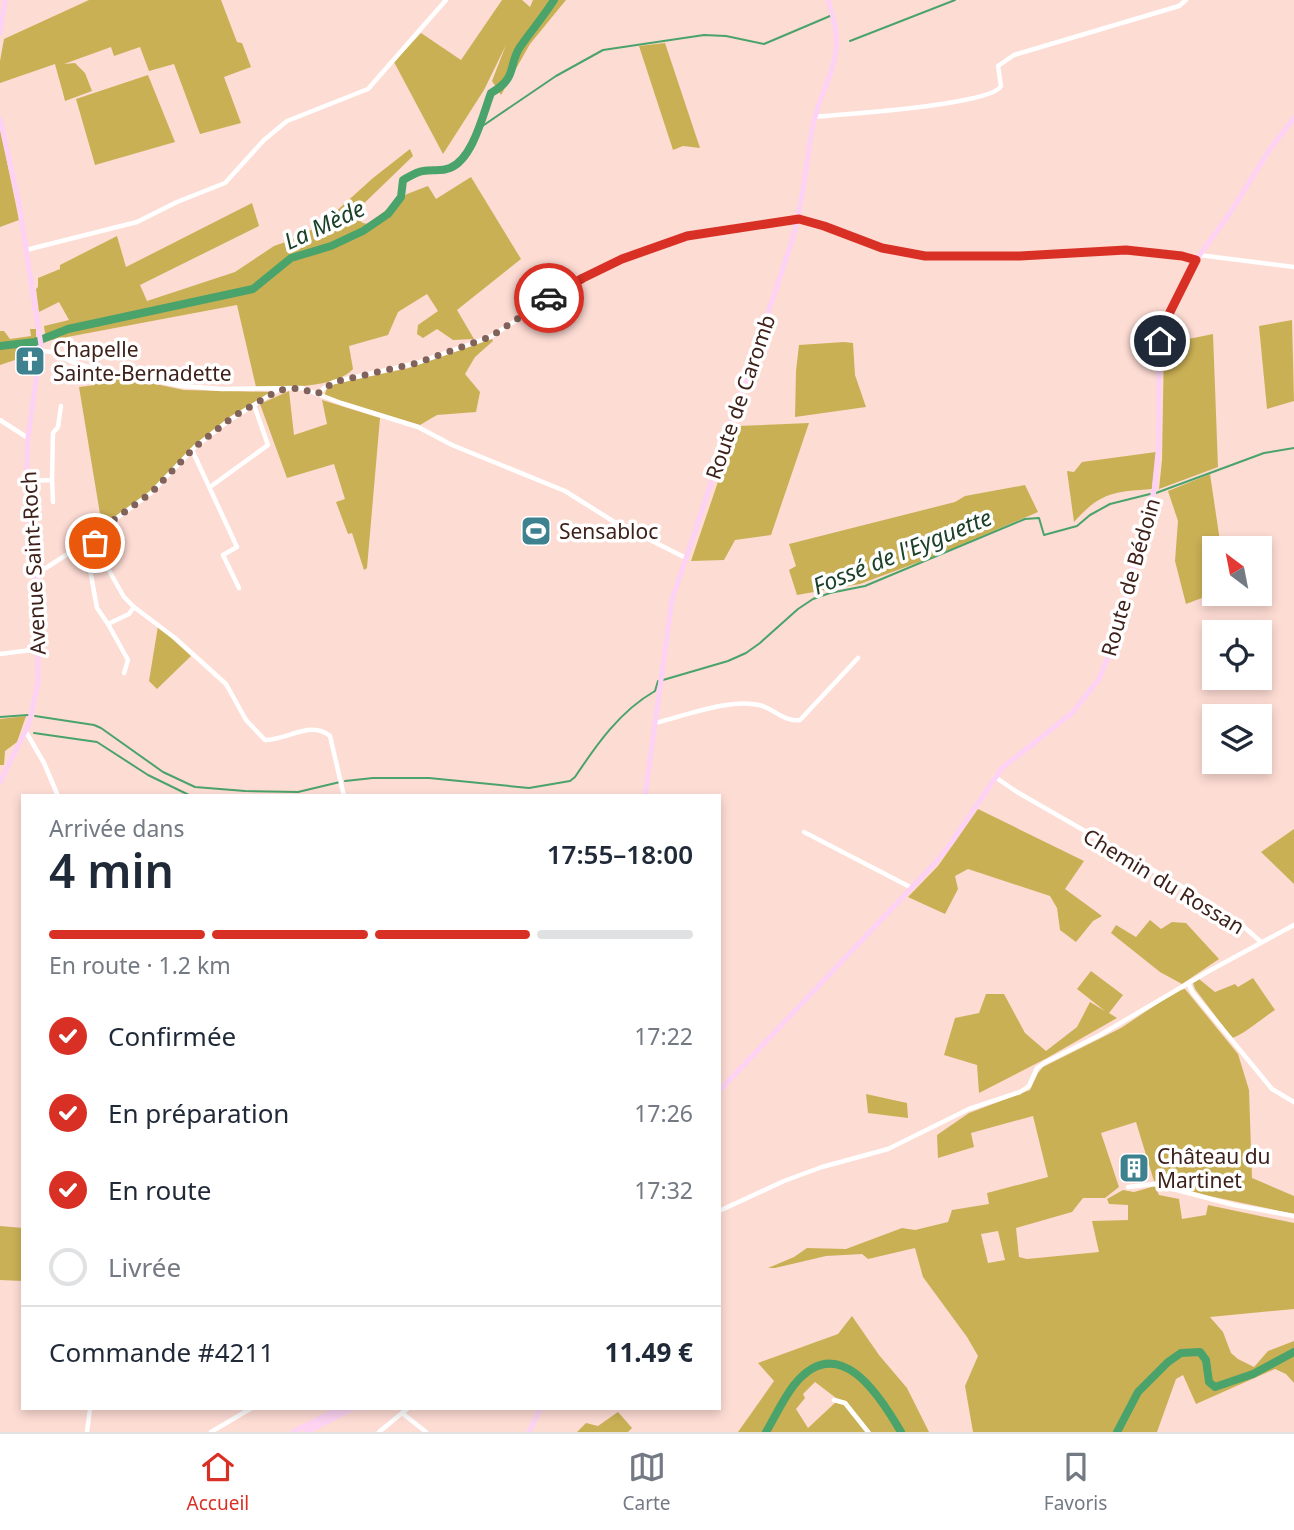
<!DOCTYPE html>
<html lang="fr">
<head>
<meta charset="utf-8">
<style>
  :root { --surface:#fff; --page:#f6f6f7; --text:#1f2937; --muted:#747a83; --line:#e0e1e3; --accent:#d93025 }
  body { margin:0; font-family:"Noto Sans",sans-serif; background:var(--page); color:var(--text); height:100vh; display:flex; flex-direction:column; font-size:26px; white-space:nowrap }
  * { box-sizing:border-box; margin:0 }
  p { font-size:23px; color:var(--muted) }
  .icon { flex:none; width:38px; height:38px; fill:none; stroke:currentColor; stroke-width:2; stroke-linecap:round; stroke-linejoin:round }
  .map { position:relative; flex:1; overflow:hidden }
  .panel { position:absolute; left:21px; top:794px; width:700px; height:616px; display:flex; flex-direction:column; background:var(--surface); border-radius:0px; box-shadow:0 4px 10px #0003 }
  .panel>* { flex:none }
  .needle { width:46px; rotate:328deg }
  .fabs { position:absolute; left:1202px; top:536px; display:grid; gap:14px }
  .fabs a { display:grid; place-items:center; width:70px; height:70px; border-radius:0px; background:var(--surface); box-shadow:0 4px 10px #0003; font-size:35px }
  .pin { position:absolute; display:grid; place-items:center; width:60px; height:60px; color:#fff; margin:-30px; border:4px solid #fff; border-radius:50%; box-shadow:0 2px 7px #0007 }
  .courier { position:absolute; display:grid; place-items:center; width:70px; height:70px; margin:-35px; border:5px solid #d93025; border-radius:50%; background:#fff; color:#222; box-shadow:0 2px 9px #0007 }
  .head em { font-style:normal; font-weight:600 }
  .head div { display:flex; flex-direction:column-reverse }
  .head { display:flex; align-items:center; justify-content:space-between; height:119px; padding:0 28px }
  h1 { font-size:46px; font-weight:600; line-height:52px }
  .bar { display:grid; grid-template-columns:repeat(4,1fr); gap:10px 7px; align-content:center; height:84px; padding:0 28px }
  .bar i { height:9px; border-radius:5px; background:var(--line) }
  .bar .current { background:var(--accent) }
  .bar p { grid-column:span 4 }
  .line { display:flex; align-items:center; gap:18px; padding:0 28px; border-top:2px solid var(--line) }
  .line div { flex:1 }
  ol { padding:0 28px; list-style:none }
  li { display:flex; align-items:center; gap:21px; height:77px }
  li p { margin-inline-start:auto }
  li .icon { padding:7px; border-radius:50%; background:var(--accent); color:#fff; stroke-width:4 }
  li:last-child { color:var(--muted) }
  li i { width:38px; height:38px; border:4px solid var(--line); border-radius:50% }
  .tab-bar { display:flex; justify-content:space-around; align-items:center; height:98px; border-top:2px solid var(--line); background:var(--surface); font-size:19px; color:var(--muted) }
  .tab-bar a { display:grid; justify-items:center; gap:4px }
  .tab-bar .current { color:var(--accent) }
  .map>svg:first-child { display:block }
  .green { fill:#cab055; fill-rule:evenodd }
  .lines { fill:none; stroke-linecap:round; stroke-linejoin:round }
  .stream { stroke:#4aa36a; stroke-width:2 }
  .river { stroke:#4aa36a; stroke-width:8 }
  .minor { stroke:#fff; stroke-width:4.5 }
  .major { stroke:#fdd2f5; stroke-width:5 }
  .done { stroke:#81625b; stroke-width:7; stroke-dasharray:0 12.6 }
  .route { stroke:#d93025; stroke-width:9 }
  .labels { text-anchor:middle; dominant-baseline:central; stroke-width:7; stroke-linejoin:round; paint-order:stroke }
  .poi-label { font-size:21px; fill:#3e211a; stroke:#fff; text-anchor:start }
  .street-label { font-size:21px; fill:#3e211a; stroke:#fff }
  .water-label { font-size:23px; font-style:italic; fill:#1c4129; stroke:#fff }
</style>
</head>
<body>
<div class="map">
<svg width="1294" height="1432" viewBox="0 0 1294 1432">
  <rect width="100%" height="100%" fill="#fddcd4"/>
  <g class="green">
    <path d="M89 0H221L237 42 242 43 251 67 224 77 241 123 200 134 174 64 149 71 140 47 114 56 111 47 64 64 75 63 85 73 92 91 65 101C62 88 58 76 55 64L0 83V61L4 39Z"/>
    <polygon points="502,0 522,0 530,7 533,0 566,0 530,44 501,95 492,81 506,45 484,90 443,154 394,62 421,33 461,60"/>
    <polygon points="665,43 700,148 683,146 673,150 639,46"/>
    <polygon points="148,75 175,142 95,165 76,99"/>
    <polygon points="0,128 19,220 0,227"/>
    <path d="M410 149 413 156 352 215 363 223 368 224 407 194 428 186 436 199 471 177 521 259 457 310 474 339 453 340 437 329 423 338 417 334 418 325 438 311 427 294 398 312 388 335 349 346 353 369C335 389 282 387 256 387L237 305 46 341 44 326 69 320 59 302 39 312 36 289 38 287V278L60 269V265L117 236 126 267 252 203 259 226 140 285 147 301 235 272 274 246 294 239 322 224 373 178Z"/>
    <polygon points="1292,320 1294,401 1267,409 1259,326"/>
    <polygon points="30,329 36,329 36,349 30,355 0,365 0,331 4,331 10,339 31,336"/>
    <polygon points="1213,334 1218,467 1159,489 1162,460 1164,344"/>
    <polygon points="492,339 493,341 475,357 465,374 480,392 476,412 437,415 420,425 327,397 325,394 327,388 334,384 409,368"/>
    <polygon points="844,342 853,343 855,375 866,407 795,417 796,371 799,345"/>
    <polygon points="93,371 184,390 272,392 231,416 192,448 150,492 102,526 79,387 95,385"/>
    <polygon points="289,391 294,435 327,424 322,400 380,418 367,568 364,570 352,533 348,534 336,502 345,499 334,464 287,478 260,404"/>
    <polygon points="809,423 771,535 735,540 724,560 691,561 737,426"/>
    <path d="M1156 452 1152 489C1113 492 1101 492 1074 522L1067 471 1074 472 1082 462Z"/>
    <polygon points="1210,474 1221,548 1214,548 1215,593 1186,604 1175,561 1178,521 1168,491"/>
    <polygon points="1025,485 1038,512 935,556 860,584 797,595 789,570 796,566 789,544 955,502 965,496"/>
    <polygon points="158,626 191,656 157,689 149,681"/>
    <polygon points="26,716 17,742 5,751 4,765 0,765 0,719"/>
    <polygon points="978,809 1084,861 1065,889 1102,916 1093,921 1076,942 1060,930 1057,908 1050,896 968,869 955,876 958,889 945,914 908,897 938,866"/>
    <polygon points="1294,829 1294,884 1261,852"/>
    <polygon points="1150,920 1161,929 1172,922 1186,923 1219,959 1182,984 1160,972 1111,933 1116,925 1136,937"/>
    <polygon points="1091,971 1123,995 1109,1013 1117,1018 1047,1058 979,1093 977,1065 944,1055 955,1018 979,1013 986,994 1004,994 1025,1033 1046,1051 1077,1027 1090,1002 1105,1011 1077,989"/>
    <path d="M1253 978 1275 1010C1264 1017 1243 1035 1232 1038L1195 989 1193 983 1199 979 1215 992 1235 984 1238 987Z"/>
    <path d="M1185 989 1238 1054 1249 1090 1252 1178 1294 1196V1214L1209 1196 1154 1181 1136 1122 1101 1133 1119 1187 1105 1198H1083L1072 1212 1016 1228 1019 1257 1027 1259 1099 1252 1092 1221 1128 1220V1205L1109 1204 1107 1199 1123 1190 1134 1192 1155 1186 1159 1195 1179 1199 1182 1219 1206 1215 1208 1205 1294 1223V1309L1210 1317 1223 1332 1231 1353 1238 1359 1254 1367 1268 1351 1294 1341V1383L1286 1374 1275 1369 1196 1404 1183 1375 1176 1379 1157 1432H973L965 1386 978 1356 967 1337 923 1277 915 1248 868 1259 862 1254 826 1256 775 1268H768L794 1257 807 1248 846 1249 902 1228 915 1230 948 1222 952 1210 989 1204 987 1193 1048 1177 1033 1116 971 1133 974 1147 938 1158 937 1135 969 1113 1030 1090 1038 1073 1043 1067 1121 1028 1178 990ZM998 1231 1005 1260 988 1263 981 1234Z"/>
    <polygon points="866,1094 907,1103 908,1118 868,1113"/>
    <polygon points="0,1226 23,1228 23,1281 0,1280"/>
    <polygon points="852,1316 879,1355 907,1388 929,1432 871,1432 847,1402 836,1398 815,1382 803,1394 805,1398 796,1409 808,1428 837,1401 844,1404 867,1432 738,1432 774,1381 758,1363 838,1334"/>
    <polygon points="618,1412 632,1428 628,1432 577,1432 586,1423 598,1426"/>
  </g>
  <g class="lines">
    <g class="stream">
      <polyline points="850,41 955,0"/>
      <polyline points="481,127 556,76 603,50 704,35 726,36 764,44 830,16"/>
      <polyline points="1156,493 1264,453 1294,448"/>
      <polyline points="663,680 728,661 746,653 760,643 798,609 813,599 830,593 865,586 1025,519 1039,518 1044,535 1077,526 1090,515 1110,504 1150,494"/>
      <polyline points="35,716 94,725 101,728 163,772 195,787 245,791 298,792 340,782"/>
      <polyline points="0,717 28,715"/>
      <polyline points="34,733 97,742 148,775 191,796"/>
      <path d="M345 781 373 778H429L529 788 570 781 575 777C597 744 620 711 655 691L658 681"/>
    </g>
    <g class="river">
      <path d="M0 346 35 342 68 329 253 289 291 258 331 246 363 231 388 214 401 197 403 180C409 177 416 172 423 171 433 169 440 172 450 168 473 159 483 114 491 93 518 78 508 65 520 47 531 31 544 16 554 0"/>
      <path d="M766 1432C775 1417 783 1399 794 1385 838 1330 879 1394 901 1432"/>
      <polyline points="1117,1432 1138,1392 1168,1362 1181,1353 1200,1352 1206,1360 1209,1382 1215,1387 1253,1374 1294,1352"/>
    </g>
    <g class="minor">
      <path d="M815 117C843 114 992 105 1001 86L998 66 1014 55 1179 6 1186 0"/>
      <polyline points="26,250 137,222 177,202 225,183 264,140 287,121 368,89 446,0"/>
      <polyline points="1199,255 1294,267"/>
      <polyline points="41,351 52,352 72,362 92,368 182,386 222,389 302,388 341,403 418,427 452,445 565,491 616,523 686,558"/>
      <polyline points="317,394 328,385 334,382 417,363 490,337 580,280 642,251 687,236 770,223 798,219 824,226 882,249 925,256 1020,256 1126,250 1196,260"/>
      <polyline points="0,420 28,438"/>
      <polyline points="192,450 237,547 223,555 239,588"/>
      <polyline points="52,480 53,502"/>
      <polyline points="27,481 52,480 53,433 58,427 61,406"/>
      <polyline points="210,487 268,445 254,405"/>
      <path d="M90 537 124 597 134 607 175 638 226 684 246 720 265 740C287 740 311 720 330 736L344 796"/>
      <polyline points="104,559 89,564 97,608 108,624 129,614 134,607"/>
      <polyline points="36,570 46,568 69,553 129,509 151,493 195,447 228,421 278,390"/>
      <polyline points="108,624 128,660 124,673"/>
      <polyline points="0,654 39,649"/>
      <path d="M655 723C684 716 730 698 759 705 775 709 783 722 800 720L858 658"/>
      <polyline points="26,732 44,763 58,796"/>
      <polyline points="995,777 1017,792 1212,904 1243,926 1261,942"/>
      <polyline points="804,832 912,888"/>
      <polyline points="1188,983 1193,993 1272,1089 1294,1102"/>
      <polyline points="1128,1187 1154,1184 1234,1205 1294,1216"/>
      <polyline points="719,1211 784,1181 822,1167 888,1149 969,1109 1020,1092 1029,1086 1037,1068 1046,1062 1100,1035 1209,971 1294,925"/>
      <polyline points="834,1400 845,1403 868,1432"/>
      <polyline points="402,1413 426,1432"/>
      <polyline points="87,1432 90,1409"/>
      <polyline points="211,1432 250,1409"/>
      <polyline points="379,1432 407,1409"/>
    </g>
    <g class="major">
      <polyline points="0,33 5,0"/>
      <polyline points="0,119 19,204 41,345 28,438 27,461 28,507 37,585 38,682 29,724 0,782"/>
      <path d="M645 796 672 600 790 247C802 209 805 170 812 130 823 74 850 63 828 0"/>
      <polyline points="719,1091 935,863 951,843 1002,768 1072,713 1099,679 1113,645 1154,491 1159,443 1159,354 1163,328 1196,260 1230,213 1270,149 1294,118"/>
      <polyline points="293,1432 339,1409"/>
      <polyline points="306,1432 351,1409"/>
      <polyline points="529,1432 540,1409"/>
    </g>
  </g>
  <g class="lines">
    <polyline class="done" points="95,543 90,537 151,493 195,447 234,416 279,390 299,388 317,394 334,382 417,363 490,337 549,298"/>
    <polyline class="route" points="549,298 583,278 622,259 687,236 799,219 824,226 882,248 925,256 1020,256 1126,250 1182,256 1196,260 1168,316 1160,341"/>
  </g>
  <defs>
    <g id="church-square" transform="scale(1.575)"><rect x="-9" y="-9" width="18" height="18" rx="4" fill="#3e8290" stroke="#fff"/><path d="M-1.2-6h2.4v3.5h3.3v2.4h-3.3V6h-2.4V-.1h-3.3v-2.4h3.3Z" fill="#fff"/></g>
    <g id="stadium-square" transform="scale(1.575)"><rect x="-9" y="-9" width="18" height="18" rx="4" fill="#3e8290" stroke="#fff"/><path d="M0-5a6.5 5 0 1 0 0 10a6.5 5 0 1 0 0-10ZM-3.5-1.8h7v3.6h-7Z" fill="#fff"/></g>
    <g id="building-square" transform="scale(1.575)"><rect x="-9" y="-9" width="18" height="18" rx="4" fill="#3e8290" stroke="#fff"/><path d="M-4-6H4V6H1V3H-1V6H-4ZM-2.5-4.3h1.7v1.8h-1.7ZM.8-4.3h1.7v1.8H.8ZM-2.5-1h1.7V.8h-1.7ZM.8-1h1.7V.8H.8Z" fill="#fff"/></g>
  </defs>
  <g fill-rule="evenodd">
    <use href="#church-square" x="30" y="361"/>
    <use href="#stadium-square" x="536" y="531"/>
    <use href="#building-square" x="1134" y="1168"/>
  </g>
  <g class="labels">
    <g class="poi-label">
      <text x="53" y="349">Chapelle<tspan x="53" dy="24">Sainte-Bernadette</tspan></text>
      <text x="559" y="531">Sensabloc</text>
      <text x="1157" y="1156">Château du<tspan x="1157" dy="24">Martinet</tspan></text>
    </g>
    <g class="street-label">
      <text transform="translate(740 397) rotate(-71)">Route de Caromb</text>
      <text transform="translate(33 563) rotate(-93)">Avenue Saint-Roch</text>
      <text transform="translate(1130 577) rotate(-74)">Route de Bédoin</text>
      <text transform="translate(1164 881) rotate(31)">Chemin du Rossan</text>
    </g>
    <g class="water-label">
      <text transform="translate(324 224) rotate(-25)">La Mède</text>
      <text transform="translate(902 551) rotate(-22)">Fossé de l'Eyguette</text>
    </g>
  </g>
</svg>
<div class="fabs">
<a><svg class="needle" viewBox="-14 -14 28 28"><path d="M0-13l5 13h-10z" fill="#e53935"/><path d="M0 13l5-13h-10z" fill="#747a83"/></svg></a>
<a><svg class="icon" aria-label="locate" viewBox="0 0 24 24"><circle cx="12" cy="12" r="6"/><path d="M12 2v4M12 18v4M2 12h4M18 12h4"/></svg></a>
<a><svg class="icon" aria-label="layers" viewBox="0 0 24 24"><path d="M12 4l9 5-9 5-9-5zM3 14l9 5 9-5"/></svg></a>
</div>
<div class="pin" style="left:95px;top:543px;background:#ea580c"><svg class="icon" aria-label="bag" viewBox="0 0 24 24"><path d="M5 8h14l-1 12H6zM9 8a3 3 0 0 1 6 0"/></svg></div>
<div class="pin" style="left:1160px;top:341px;background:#1f2937"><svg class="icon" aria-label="home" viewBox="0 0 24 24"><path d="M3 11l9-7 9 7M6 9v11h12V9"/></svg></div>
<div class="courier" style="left:549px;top:298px"><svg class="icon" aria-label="car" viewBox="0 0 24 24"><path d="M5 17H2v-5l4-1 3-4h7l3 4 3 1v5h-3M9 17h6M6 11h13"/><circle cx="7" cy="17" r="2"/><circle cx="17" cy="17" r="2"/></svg></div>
<section class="panel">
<div class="head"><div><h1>4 min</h1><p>Arrivée dans</p></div><em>17:55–18:00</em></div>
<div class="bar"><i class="current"></i><i class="current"></i><i class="current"></i><i></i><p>En route · 1.2 km</p></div>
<ol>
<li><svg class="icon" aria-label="check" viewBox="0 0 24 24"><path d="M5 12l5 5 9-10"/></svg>Confirmée<p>17:22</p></li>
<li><svg class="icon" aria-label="check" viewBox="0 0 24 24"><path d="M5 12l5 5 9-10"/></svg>En préparation<p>17:26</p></li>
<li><svg class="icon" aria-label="check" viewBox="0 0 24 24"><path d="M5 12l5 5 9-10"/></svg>En route<p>17:32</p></li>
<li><i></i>Livrée</li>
</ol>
<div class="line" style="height:91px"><div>Commande #4211</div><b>11.49 €</b></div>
</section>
</div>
<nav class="tab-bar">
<a class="current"><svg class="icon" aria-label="home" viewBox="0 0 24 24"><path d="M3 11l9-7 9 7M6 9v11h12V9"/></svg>Accueil</a>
<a><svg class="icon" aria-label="map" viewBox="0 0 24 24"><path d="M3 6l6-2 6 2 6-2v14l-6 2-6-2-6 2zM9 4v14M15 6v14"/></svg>Carte</a>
<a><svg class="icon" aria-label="saved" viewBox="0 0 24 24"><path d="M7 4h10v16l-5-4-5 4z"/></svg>Favoris</a>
</nav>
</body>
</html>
